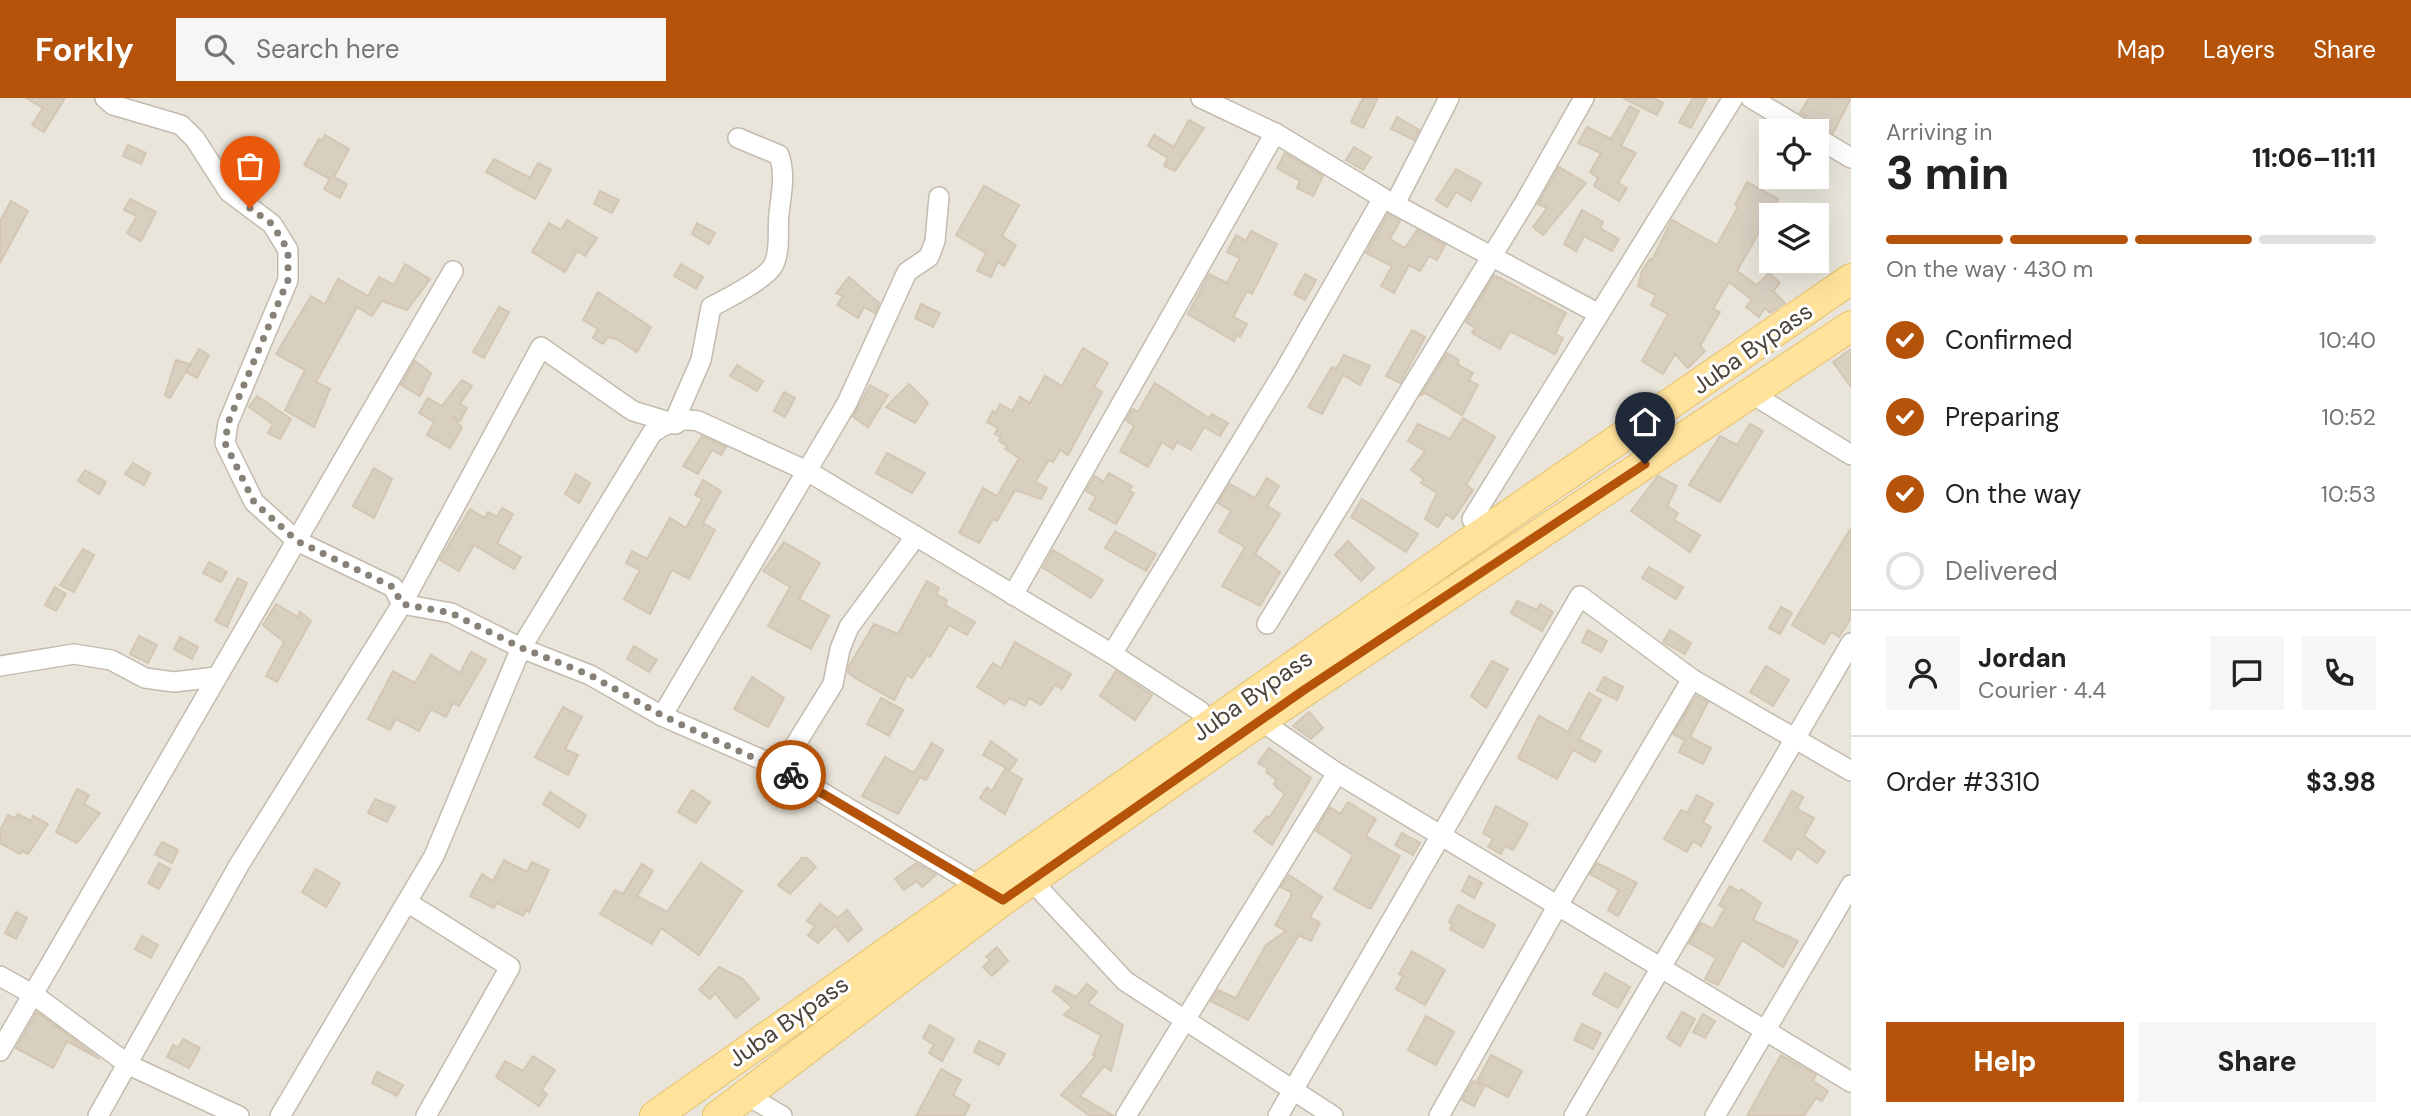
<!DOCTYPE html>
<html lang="en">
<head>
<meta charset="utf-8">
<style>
  :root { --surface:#fff; --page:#f6f6f6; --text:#222; --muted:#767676; --line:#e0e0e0; --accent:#b45309 }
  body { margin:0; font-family:"DM Sans",sans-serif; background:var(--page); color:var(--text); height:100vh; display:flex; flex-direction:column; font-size:26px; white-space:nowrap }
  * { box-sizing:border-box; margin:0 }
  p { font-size:23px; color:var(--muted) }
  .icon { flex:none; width:38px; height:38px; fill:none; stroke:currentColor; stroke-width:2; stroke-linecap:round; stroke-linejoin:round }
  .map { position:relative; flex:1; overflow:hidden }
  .panel { display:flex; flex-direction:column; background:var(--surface); width:560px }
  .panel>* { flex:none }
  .fabs { position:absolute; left:1759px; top:21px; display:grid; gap:14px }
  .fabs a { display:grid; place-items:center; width:70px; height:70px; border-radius:0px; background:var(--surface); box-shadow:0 7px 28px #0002; font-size:35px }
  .pin { position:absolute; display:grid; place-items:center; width:60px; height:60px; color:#fff; margin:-72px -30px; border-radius:50% 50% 50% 0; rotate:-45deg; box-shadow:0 0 7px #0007 }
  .pin .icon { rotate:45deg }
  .courier { position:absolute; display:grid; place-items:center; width:70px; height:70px; margin:-35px; border:5px solid #b45309; border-radius:50%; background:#fff; color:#222; box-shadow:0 2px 9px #0007 }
  .summary em { font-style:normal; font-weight:800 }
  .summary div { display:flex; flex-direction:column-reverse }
  .summary { display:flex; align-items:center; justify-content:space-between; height:119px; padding:0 35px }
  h1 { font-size:46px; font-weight:800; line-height:52px }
  .bar { display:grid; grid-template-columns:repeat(4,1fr); gap:10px 7px; align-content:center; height:84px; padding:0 35px }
  .bar i { height:9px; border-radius:5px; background:var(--line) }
  .bar .active { background:var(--accent) }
  .bar p { grid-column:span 4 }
  .line { display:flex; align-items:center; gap:18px; padding:0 35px; border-top:2px solid var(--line) }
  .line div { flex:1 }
  .round { display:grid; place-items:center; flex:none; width:74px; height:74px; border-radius:0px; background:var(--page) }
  ol { padding:0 35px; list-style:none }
  li { display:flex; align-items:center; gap:21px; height:77px }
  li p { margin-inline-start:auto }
  li .icon { padding:7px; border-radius:50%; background:var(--accent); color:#fff; stroke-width:4 }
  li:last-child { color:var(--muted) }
  li i { width:38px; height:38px; border:4px solid var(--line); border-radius:50% }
  .action { display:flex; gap:14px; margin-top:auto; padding:14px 35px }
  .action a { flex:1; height:80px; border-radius:0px; background:var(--accent); color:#fff; font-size:28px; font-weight:800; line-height:80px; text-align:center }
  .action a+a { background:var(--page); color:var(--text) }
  header { display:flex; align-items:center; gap:42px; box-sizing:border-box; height:98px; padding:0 35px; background:var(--accent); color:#fff }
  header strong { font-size:33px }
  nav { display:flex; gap:38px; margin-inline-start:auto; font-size:24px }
  .search { width:490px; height:63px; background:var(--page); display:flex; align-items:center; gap:18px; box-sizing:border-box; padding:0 24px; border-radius:0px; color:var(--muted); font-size:26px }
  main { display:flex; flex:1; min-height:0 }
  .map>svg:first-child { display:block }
  .residential { fill:#eae5da; fill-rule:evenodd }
  .building { fill:#d8cfc1; stroke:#d3c7b4; stroke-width:2 }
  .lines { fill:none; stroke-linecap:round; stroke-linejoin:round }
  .minor-casing { stroke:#c2bbae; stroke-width:22 }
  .primary-casing { stroke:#e6c16a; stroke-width:32 }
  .minor { stroke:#fff; stroke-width:19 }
  .primary { stroke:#ffe39c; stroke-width:30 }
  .done { stroke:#878178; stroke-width:7; stroke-dasharray:0 12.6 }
  .route { stroke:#b45309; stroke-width:9 }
  .labels { text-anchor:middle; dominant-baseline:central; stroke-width:6; stroke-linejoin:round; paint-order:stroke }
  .street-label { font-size:24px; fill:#4b4439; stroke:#fff }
</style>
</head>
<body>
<header>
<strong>Forkly</strong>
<div class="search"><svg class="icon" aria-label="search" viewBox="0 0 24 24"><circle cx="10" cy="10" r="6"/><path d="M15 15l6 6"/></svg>Search here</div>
<nav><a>Map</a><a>Layers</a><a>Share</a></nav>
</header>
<main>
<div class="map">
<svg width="1851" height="1018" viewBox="0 0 1851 1018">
  <rect width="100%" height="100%" fill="#f6f3ec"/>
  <path class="residential" d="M0 0H1851V1018H0ZM1771 33H1816V79H1771ZM1771 117H1816V163H1771Z"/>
  <g class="building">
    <polygon points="26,0 65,0 44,34 32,27 43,10"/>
    <polygon points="1363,0 1378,0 1363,30 1351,24"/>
    <polygon points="1623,0 1653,0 1663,5 1657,17"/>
    <polygon points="1693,0 1707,0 1691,30 1679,24"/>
    <polygon points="1809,0 1851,0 1833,35 1800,15"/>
    <polygon points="1630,8 1639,13 1621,48 1636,55 1618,85 1627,90 1619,103 1594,88 1598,80 1590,74 1601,55 1578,45 1587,29 1611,41"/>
    <polygon points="1397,19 1419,32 1414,42 1391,31"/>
    <polygon points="1189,22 1204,30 1175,73 1164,68 1168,60 1148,48 1154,37 1174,49"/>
    <polygon points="325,37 349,51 334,79 347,86 340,100 324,91 330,81 304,67 319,41 322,43"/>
    <polygon points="128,47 146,55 141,66 123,58"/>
    <polygon points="1354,49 1371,59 1363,72 1346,62"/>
    <polygon points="1285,55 1323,78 1313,98 1297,90 1300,83 1277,70"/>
    <polygon points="494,61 530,80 538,65 551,72 535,101 486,74"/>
    <polygon points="1559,69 1586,85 1543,137 1533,129 1547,110 1538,106"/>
    <polygon points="1456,71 1481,85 1471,103 1456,94 1447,109 1436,102"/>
    <polygon points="1747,84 1778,101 1737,173 1757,187 1769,175 1780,185 1773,193 1785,205 1770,215 1765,210 1759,219 1746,209 1752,202 1729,184 1713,211 1720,214 1700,248 1705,253 1688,270 1675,256 1663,276 1642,263 1668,216 1651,207 1656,197 1638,188 1642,173 1650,161 1652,162 1672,122 1717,147 1738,109 1735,107"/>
    <polygon points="984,88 1019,107 1002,138 1016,147 1004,168 998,164 991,179 977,173 986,155 956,137"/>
    <polygon points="600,93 619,102 612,115 594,106"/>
    <polygon points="130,101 156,114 141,143 127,135 137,118 124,112"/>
    <polygon points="11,103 28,113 0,165 0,123"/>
    <polygon points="1582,112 1603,124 1600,130 1619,141 1612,153 1584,138 1576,153 1564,146"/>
    <polygon points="1388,116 1400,123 1390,141 1405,150 1417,132 1445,147 1437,162 1429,158 1420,173 1409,167 1394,195 1381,188 1392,168 1366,155"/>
    <polygon points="567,122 597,140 585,158 577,153 565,174 532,154 549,125 561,132"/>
    <polygon points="697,125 715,135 709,146 692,136"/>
    <polygon points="1251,133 1277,146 1252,196 1247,193 1233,219 1247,226 1240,239 1237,237 1234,243 1188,216 1209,176 1227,185 1240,160 1227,154 1236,137 1246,143"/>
    <polygon points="405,166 430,181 407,212 382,203 372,218 357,209 316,284 330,291 314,329 285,312 305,272 276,256 311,198 325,206 338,181 368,198 379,179 394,187"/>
    <polygon points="681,166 703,179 696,191 674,178"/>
    <polygon points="1305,176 1316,182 1305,202 1294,196"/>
    <polygon points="1494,177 1566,215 1555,236 1563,240 1555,256 1510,233 1500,251 1472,235 1475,230 1466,224"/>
    <polygon points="849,179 879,205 875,215 864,209 858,220 837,207 843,198 836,195"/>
    <polygon points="598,194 651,229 637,254 616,241 608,239 603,246 593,240 598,231 583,222"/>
    <polygon points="921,206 940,215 933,229 915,220"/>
    <polygon points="499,209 509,214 484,260 473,254"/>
    <polygon points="1412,232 1425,239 1400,285 1386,278"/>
    <polygon points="1083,250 1108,265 1094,289 1102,294 1068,357 1060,352 1053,364 1049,362 1035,384 1047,390 1041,401 1015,392 997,423 993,421 979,445 959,435 983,390 997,398 1019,360 1005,351 1007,348 999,343 1001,339 995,336 998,330 987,324 993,313 996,315 1000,306 1012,313 1020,299 1030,305 1045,278 1062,288"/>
    <polygon points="199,251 209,257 197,280 186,274"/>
    <polygon points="1851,251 1851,289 1833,264"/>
    <polygon points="1447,255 1459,262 1457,266 1473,275 1469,282 1478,287 1462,317 1425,295 1421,297"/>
    <polygon points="1344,257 1370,268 1360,287 1343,277 1322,316 1308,309 1332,269 1336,271"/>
    <polygon points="176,262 190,266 170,300 165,297"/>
    <polygon points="415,263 431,275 420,298 401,287"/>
    <polygon points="737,267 763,283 757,293 730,278"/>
    <polygon points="462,282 472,288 460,306 467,310 460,323 452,318 462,330 450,350 427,337 434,324 419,315 428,300 442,308"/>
    <polygon points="1155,285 1209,320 1212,316 1228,325 1220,338 1204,329 1191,352 1177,344 1173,351 1162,344 1148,369 1120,353 1134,328 1126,322 1133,311 1138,314"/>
    <polygon points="909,286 928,305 915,325 886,309"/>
    <polygon points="870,287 888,297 868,329 853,319"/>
    <polygon points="784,294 795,300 785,319 774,313"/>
    <polygon points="257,298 291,321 280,341 268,335 273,326 249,309"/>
    <polygon points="1463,320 1495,339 1466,387 1473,392 1453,421 1446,416 1438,429 1425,421 1437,395 1421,385 1424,381 1411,372 1425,353 1408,343 1418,326 1450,341"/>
    <polygon points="1750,326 1763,333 1720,404 1689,387 1720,338 1737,347"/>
    <polygon points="702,338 726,349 721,357 712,352 698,376 683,368"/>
    <polygon points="887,355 925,375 912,395 876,375"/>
    <polygon points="133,365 150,375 144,387 125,376"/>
    <polygon points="374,370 392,381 374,420 353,408"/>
    <polygon points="85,372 106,384 99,396 78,383"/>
    <polygon points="1109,375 1132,388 1129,393 1134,395 1116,426 1089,411 1096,399 1086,393 1095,378 1104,384"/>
    <polygon points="576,376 590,385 579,405 565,396"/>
    <polygon points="1658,378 1677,388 1667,408 1678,415 1674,422 1700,437 1690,454 1631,413"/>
    <polygon points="1267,380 1279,388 1267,408 1280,416 1255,456 1280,474 1260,508 1222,488 1245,449 1219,434 1231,413 1218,405 1230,386 1255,400"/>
    <polygon points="703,382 721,393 703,425 715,432 689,481 672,472 650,516 624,501 640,472 626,465 632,453 647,461 670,420 686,430 702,401 695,397"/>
    <polygon points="1362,401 1418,436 1406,454 1351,419"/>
    <polygon points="502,410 513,416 497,445 521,459 514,471 474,447 459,473 440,462 470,411 485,420 488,414 497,419"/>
    <polygon points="1851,430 1851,520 1839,539 1831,534 1824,546 1792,527"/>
    <polygon points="1115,433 1156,456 1146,473 1105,450"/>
    <polygon points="1348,443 1374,470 1361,483 1335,457"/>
    <polygon points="784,444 820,465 799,501 829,518 811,551 768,528 790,489 763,473"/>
    <polygon points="83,451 94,457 74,494 60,487"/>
    <polygon points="1053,452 1103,482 1091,500 1043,470"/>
    <polygon points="209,464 227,474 221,484 203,475"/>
    <polygon points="1649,469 1683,489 1676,501 1642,480"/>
    <polygon points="238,480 247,485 227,529 215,523"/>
    <polygon points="927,483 939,490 936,496 947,502 945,507 975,524 967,537 949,527 930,559 927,557 912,580 907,577 894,602 855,580 848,574 849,568 874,526 898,536"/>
    <polygon points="55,489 66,496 56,513 45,507"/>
    <polygon points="1517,503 1537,512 1540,506 1553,514 1542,533 1511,515"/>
    <polygon points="276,506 298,519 300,514 311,523 277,584 266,578 284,544 263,527"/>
    <polygon points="1781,509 1792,515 1780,536 1769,530"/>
    <polygon points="1588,532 1607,543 1601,554 1582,544"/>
    <polygon points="1670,532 1691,545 1685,556 1663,544"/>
    <polygon points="139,538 157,547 148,565 130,556"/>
    <polygon points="180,539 198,549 192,561 174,551"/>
    <polygon points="1015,544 1071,576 1062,591 1055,587 1041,607 1029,600 1025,608 1009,600 1005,606 977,589 993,565 1001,570"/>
    <polygon points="634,548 657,562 649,574 627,561"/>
    <polygon points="471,554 486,562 459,608 453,605 446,619 431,611 419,633 396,621 390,632 368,621 393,573 415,585 431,557 460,575"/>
    <polygon points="1492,563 1508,571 1486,610 1471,598"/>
    <polygon points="1766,568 1789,582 1773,608 1750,594"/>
    <polygon points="1116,573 1152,597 1135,622 1100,598"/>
    <polygon points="752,579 784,600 768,629 734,611"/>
    <polygon points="1604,579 1623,589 1617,602 1597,592"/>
    <polygon points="1589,595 1601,602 1579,641 1601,653 1595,664 1573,652 1557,681 1518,660 1539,618 1568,634"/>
    <polygon points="1696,598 1708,604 1690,639 1711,650 1703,666 1679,654 1685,642 1673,636"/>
    <polygon points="881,600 903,612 889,638 867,626"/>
    <polygon points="563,609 582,619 565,651 578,657 568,677 535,659"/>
    <polygon points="1309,614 1323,630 1311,641 1293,628"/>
    <polygon points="991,643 1017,662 1010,672 983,657"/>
    <polygon points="932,645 943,652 926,682 920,679 898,716 862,698 885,659 914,675"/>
    <polygon points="1269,650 1311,680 1272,747 1254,733 1267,718 1269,720 1285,696 1277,690 1274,686 1277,682 1266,674 1268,671 1258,665"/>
    <polygon points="1005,671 1022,681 1005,716 980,700 987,689 992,693"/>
    <polygon points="77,691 89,697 84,706 100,715 77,745 56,734"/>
    <polygon points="692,692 710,704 696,725 678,714"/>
    <polygon points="1792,693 1803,699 1797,711 1814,720 1804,738 1825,754 1817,765 1797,750 1791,761 1764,743"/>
    <polygon points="550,694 586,717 579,730 543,706"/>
    <polygon points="1697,697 1713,706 1703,724 1711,729 1701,748 1693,743 1687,754 1664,741 1681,712 1687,715"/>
    <polygon points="375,701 395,709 387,724 368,715"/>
    <polygon points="1348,704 1376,721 1366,738 1400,758 1371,810 1368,810 1334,791 1353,757 1316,733 1330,709 1340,716"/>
    <polygon points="1496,708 1528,726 1513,752 1505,748 1501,756 1488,749 1493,741 1483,735"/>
    <polygon points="18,716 31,723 33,718 48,726 28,756 22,753 20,756 0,745 0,732 8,717 15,720"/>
    <polygon points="1402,735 1420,745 1413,757 1395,747"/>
    <polygon points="162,744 178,752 172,765 155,756"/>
    <polygon points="802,760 807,760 816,769 790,796 778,787"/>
    <polygon points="504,762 527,774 532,764 549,772 529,814 526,812 523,818 497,805 494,810 470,798 482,776 493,783"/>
    <polygon points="159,765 170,771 159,791 148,785"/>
    <polygon points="701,765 742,793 699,857 661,830 652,846 600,816 615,792 623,796 642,766 653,773 637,798 667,814"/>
    <polygon points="916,765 936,777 922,789 917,783 904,792 895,781"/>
    <polygon points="1597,765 1637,785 1618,818 1608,812 1619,792 1590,776"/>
    <polygon points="316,771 340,785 326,809 302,794"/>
    <polygon points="1289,777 1322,799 1310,819 1320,825 1311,843 1299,837 1248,922 1211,903 1218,892 1236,900 1266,847 1286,833 1275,827 1291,799 1291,794 1281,789"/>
    <polygon points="1469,778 1482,785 1474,800 1462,793"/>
    <polygon points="1730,788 1740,794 1741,791 1761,805 1753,822 1798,843 1783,869 1742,842 1718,887 1705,881 1716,860 1689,845 1701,825 1713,831 1725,810 1719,807"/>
    <polygon points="820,806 838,820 847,812 862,831 848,843 835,828 818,845 808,837 815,828 807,823"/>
    <polygon points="1458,807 1495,827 1483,850 1450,831 1452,826 1449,824"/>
    <polygon points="16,814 27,820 16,841 5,835"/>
    <polygon points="142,838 158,847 151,860 135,851"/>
    <polygon points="997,849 1008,863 992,878 983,869 990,862 986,859"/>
    <polygon points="1412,853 1445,872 1425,907 1396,891 1403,878 1399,876"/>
    <polygon points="719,869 743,881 759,901 736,920 715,895 710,901 699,892"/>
    <polygon points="1605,875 1630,889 1618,910 1593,896"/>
    <polygon points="1087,886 1097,894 1088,905 1123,927 1111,973 1104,968 1080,998 1114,1018 1090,1018 1061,997 1096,958 1093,957 1101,937 1064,917 1072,909 1053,893 1056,888 1076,899"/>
    <polygon points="37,914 100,961 67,943 53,970 16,950"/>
    <polygon points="1682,914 1695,921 1680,948 1667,940"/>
    <polygon points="1703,916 1715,923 1705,940 1693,934"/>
    <polygon points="1426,918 1454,934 1436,967 1408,952"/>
    <polygon points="1582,926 1601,935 1593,951 1574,942"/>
    <polygon points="930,927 954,941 942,963 929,955 934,947 923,940"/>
    <polygon points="183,941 200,950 189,970 167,959 173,947 178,950"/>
    <polygon points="979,943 1005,956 999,967 974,954"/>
    <polygon points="1491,957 1522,973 1508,999 1477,983"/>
    <polygon points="1781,957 1816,977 1813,983 1828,993 1822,1003 1816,1000 1804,1018 1747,1018"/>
    <polygon points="533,958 555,972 542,992 547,996 539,1008 496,979 505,963 523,973"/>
    <polygon points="941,971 961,982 953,997 970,1007 964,1018 916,1018"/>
    <polygon points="377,974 403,987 397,998 372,985"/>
    <polygon points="1473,983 1484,989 1474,1008 1462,1002"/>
  </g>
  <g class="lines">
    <g class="minor-casing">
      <g id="minor">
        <polyline points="105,0 113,7 181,27 195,41 229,94 272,126 288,152 288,182 228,325 225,345 254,404 297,443 393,489 402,506 451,515 521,550 590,577 662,618 781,670 987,793"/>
        <polyline points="1201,0 1275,35 1383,100 1599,216"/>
        <polyline points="1751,0 1806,33"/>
        <polyline points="1816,39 1851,60"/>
        <polyline points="1395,106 1449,0"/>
        <polyline points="1752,296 1851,357"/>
        <path d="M673 326 701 262 711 209C726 201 767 181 774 166 781 150 777 133 779 116 781 95 786 78 779 57L738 40"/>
        <polyline points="1472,421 1733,0"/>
        <polyline points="1013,497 1275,35"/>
        <polyline points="1267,526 1525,104 1584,0"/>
        <polyline points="1112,556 1285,272 1383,100"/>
        <polyline points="0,568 74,556 111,562 145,580 174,584 216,579"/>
        <polyline points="662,618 847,305 907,174 929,159 935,143 939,99"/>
        <polyline points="1261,623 1337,675 1851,984"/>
        <polyline points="781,670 833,586 840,551 849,529 916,438"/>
        <polyline points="1032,783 1125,883 1333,1018"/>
        <polyline points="407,804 510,869 426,1018"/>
        <polyline points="0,878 34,897 129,967 239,1018"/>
        <polyline points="0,953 453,173"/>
        <polyline points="747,997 782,1018"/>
        <polyline points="98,1018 239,767 402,506 541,249 633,313 676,326"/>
        <path d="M280 1018 434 758 521 550 652 335C668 324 679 320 698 323L809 374 1112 556 1200 613"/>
        <polyline points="1126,1018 1337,675"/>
        <polyline points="1278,1018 1580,498 1692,581 1851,673"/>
        <polyline points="1439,1018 1558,807 1692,581"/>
        <polyline points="1574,1018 1851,545"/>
        <polyline points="1715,1018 1851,787"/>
      </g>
    </g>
    <g class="primary-casing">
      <g id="primary">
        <polyline points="655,1018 1458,452 1851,181"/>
        <polyline points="718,1018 1003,802 1242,635 1851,228"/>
      </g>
    </g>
    <use href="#minor" class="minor"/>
    <use href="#primary" class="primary"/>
  </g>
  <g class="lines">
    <polyline class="done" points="250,110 272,126 288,152 288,182 228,325 225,345 254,404 297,443 393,489 402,506 451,515 522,550 590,577 663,618 791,677"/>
    <polyline class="route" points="791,677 1003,802 1304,592 1645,366"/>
  </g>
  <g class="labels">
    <g class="street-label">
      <text transform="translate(1752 250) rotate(-35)">Juba Bypass</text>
      <text transform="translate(1252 597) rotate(-35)">Juba Bypass</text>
      <text transform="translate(788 923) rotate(-35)">Juba Bypass</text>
    </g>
  </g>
</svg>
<div class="fabs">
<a><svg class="icon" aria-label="locate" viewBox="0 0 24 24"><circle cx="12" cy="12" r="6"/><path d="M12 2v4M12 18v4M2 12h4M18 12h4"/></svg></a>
<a><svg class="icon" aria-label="layers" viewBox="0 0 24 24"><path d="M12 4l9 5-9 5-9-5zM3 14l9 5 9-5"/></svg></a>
</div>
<div class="pin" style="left:250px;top:110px;background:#ea580c"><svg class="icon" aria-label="bag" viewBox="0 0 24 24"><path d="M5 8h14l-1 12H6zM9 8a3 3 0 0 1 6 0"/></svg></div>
<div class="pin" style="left:1645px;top:366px;background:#1f2937"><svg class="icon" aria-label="home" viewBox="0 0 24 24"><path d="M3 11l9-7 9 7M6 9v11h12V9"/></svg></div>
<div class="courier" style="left:791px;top:677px"><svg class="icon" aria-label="bike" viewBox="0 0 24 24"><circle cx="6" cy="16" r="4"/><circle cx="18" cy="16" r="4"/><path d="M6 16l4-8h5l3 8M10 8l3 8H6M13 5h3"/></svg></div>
</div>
<section class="panel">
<div class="summary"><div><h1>3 min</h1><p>Arriving in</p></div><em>11:06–11:11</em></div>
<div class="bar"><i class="active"></i><i class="active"></i><i class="active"></i><i></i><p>On the way · 430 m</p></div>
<ol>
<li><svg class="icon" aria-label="check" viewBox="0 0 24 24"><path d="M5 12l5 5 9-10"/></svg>Confirmed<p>10:40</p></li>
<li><svg class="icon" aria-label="check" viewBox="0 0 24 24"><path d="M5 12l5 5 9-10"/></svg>Preparing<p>10:52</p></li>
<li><svg class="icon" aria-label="check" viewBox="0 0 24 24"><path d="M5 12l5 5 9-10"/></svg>On the way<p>10:53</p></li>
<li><i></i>Delivered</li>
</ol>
<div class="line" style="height:126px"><a class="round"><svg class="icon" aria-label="person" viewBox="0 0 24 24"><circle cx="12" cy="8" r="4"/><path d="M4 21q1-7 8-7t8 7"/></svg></a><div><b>Jordan</b><p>Courier · 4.4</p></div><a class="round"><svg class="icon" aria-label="chat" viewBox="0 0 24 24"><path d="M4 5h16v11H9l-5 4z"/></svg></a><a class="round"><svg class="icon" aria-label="phone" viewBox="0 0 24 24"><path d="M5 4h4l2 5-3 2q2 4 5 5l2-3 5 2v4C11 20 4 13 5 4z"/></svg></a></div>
<div class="line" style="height:91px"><div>Order #3310</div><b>$3.98</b></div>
<div class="action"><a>Help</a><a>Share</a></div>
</section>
</main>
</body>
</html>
